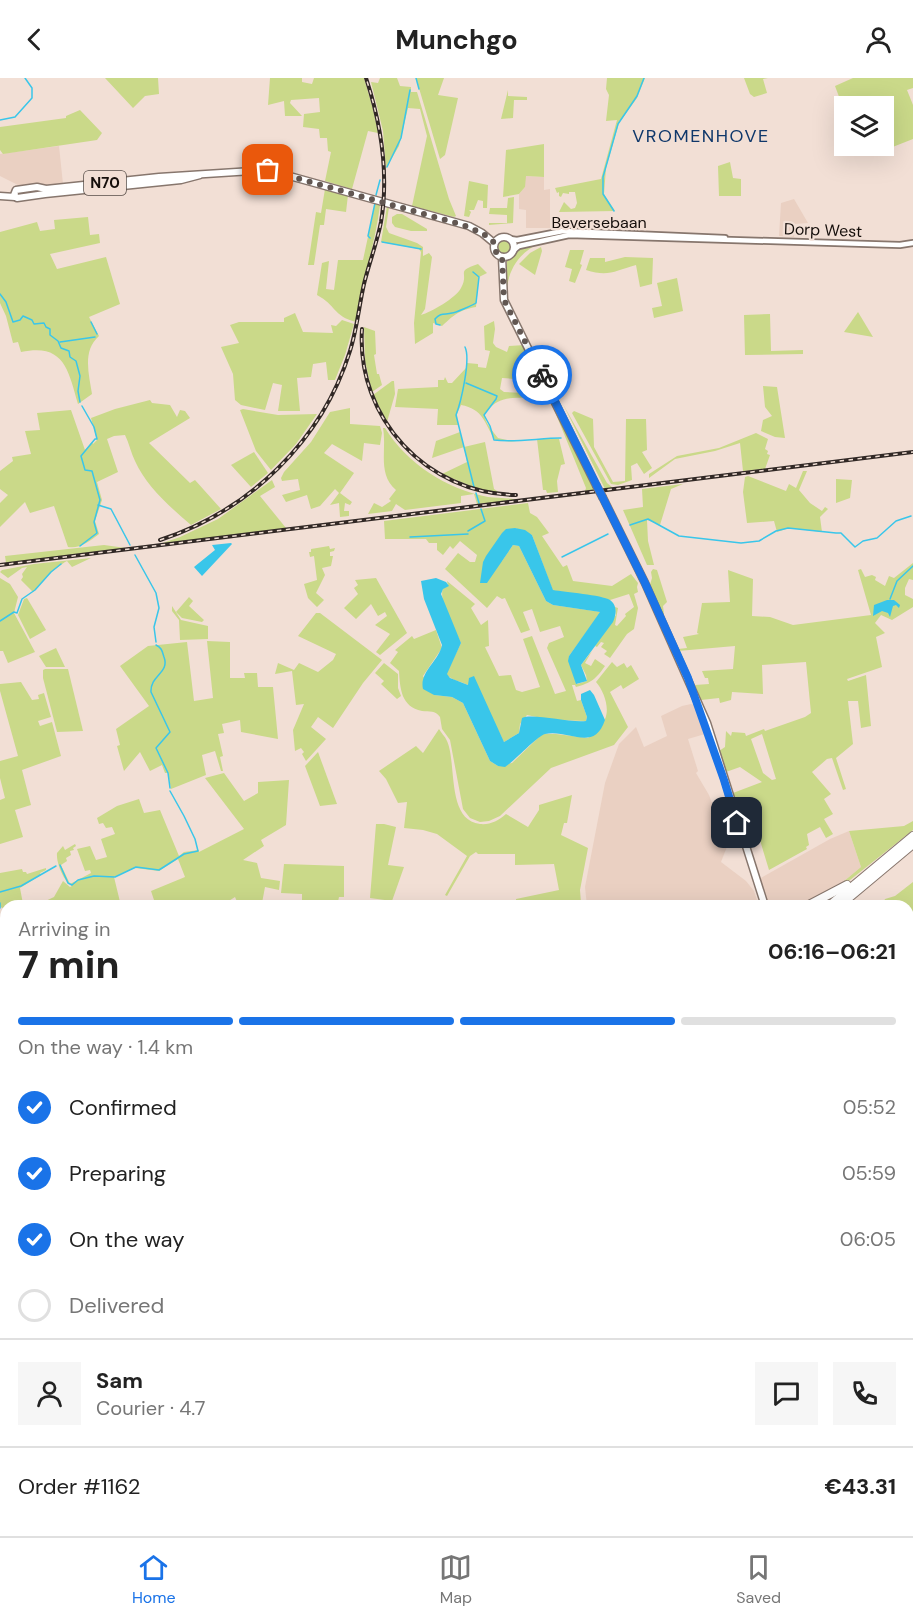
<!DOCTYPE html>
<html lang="en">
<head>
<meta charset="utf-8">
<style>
  :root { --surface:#fff; --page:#f6f6f6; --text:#222; --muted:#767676; --line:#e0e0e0; --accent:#1a73e8 }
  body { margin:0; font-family:"DM Sans",sans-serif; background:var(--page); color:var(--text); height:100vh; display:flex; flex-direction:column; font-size:22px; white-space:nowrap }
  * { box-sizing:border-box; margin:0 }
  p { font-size:20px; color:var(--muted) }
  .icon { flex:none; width:33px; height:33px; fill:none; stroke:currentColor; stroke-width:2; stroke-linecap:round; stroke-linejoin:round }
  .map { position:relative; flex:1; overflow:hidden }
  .details { position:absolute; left:0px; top:822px; width:914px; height:636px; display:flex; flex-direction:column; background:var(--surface); border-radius:18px 18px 0 0; box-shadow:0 6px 24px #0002 }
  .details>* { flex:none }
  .tools { position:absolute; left:834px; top:18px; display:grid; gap:12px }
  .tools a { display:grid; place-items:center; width:60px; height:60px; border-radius:0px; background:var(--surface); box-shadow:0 6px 24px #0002; font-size:30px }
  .pin { position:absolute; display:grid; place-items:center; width:51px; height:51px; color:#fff; margin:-26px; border-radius:12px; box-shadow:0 3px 9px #0006 }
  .courier { position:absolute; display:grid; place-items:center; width:60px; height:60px; margin:-30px; border:4px solid #1a73e8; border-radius:50%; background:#fff; color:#222; box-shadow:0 2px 8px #0007 }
  .head em { font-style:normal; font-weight:700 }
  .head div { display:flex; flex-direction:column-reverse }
  .head { display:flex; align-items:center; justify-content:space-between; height:102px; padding:0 18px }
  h1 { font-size:39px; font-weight:700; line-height:45px }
  .bar { display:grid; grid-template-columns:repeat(4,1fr); gap:9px 6px; align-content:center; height:72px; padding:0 18px }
  .bar i { height:8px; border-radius:4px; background:var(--line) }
  .bar .selected { background:var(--accent) }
  .bar p { grid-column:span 4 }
  .line { display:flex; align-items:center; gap:15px; padding:0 18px; border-top:2px solid var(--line) }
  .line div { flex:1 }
  .round { display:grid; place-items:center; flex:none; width:63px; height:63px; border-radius:0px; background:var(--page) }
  ol { padding:0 18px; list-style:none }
  li { display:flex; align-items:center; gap:18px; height:66px }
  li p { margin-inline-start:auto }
  li .icon { padding:6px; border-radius:50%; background:var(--accent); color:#fff; stroke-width:4 }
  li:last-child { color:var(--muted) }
  li i { width:33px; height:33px; border:3px solid var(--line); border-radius:50% }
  header { display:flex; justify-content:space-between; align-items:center; height:78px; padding:0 18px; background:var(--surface); font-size:27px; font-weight:700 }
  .menu { display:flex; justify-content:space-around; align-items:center; height:84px; border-top:2px solid var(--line); background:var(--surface); font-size:16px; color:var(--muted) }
  .menu a { display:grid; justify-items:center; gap:3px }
  .menu .selected { color:var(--accent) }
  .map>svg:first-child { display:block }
  .built { fill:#ead0c2 }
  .green { fill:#cad989; fill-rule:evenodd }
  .water { fill:#39c6ea }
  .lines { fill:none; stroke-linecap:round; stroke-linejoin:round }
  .stream { stroke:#39c6ea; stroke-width:1.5 }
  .secondary-casing { stroke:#87766d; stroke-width:8 }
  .primary-casing { stroke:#87766d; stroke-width:9 }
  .highway-casing { stroke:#87766d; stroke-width:10 }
  .secondary { stroke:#fff; stroke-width:4.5 }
  .primary { stroke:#fff; stroke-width:6 }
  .highway { stroke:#fff; stroke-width:8 }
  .rail-casing { stroke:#312825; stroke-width:4 }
  .rail { stroke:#f2dfd5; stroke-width:1.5; stroke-dasharray:4.5; stroke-linecap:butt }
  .primary-bridge-casing { stroke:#87766d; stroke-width:9; stroke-linecap:butt }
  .primary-bridge { stroke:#fff; stroke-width:6 }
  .done { stroke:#625752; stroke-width:6; stroke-dasharray:0 10.8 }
  .route { stroke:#1a73e8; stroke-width:8 }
  .labels { text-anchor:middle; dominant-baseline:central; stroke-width:4.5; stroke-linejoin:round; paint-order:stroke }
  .shield { fill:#f2dfd5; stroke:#574d48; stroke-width:1.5 }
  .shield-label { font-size:15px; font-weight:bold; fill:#150e0b }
  .street-label { font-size:16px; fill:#150e0b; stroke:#f2dfd5 }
  .neighbourhood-label { font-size:18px; letter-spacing:1.5px; fill:#0f376a; stroke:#f2dfd5 }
</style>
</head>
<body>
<header><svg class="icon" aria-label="back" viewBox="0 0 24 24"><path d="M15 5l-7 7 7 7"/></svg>Munchgo<svg class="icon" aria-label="person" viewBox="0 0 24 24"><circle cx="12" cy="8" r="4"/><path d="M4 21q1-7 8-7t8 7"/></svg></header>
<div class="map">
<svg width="913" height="1458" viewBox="0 0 913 1458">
  <rect width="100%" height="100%" fill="#f2dfd5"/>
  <g class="built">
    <polygon points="59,68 63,106 22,109 0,98 0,76"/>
    <polygon points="525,98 544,99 544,112 550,111 550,150 526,150 526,132 519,131 519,116 525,109"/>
    <polygon points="794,121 808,145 795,146 794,159 779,158 781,125"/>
    <polygon points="691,626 695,627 705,656 688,661 698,693 696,695 709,717 721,749 726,748 730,761 721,784 746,803 754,813 759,828 587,828 585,809 605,705 619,666 636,649 644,669 667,658 661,638 682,628"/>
    <polygon points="849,753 861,789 837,809 801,828 768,828 759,801 830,761"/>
    <polygon points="908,1429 913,1433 913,1458 826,1458 842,1452 908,1452"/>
  </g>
  <g class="green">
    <polygon points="105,0 158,0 159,16 145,18 133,30"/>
    <polygon points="270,0 302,0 302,4 312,6 314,0 364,0 373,31 378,55 368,53 352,111 325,103 331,74 328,73 327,60 320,60 319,51 303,49 304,36 320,34 319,20 291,22 290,25 302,38 285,38 284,23 268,27"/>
    <polygon points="380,0 397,0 400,8 411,9 411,14 417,14 449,121 456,138 454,139 412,128 427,58 420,31 408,30 399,68 386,90 383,53 371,4 378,5"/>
    <polygon points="416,0 444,0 438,17 458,20 445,77 440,81"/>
    <polygon points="607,0 645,0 637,20 619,45 606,90 604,116 615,133 559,134 564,124 571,131 575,130 577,125 575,114 569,114 569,116 563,115 561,119 559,118 559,114 557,115 555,110 601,101 617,42 606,43 609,17 606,11"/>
    <polygon points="744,0 768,0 763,1 767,15 754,19 750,16"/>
    <polygon points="853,0 913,0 913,10 907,12 913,27 913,61 885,72 883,76 875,73 873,68 884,68 884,28 844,28 844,32 835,8"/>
    <polygon points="508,12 508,18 527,19 527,22 514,22 513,40 501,41"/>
    <polygon points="80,32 102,55 97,62 3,76 0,72 0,49 66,40 66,38"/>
    <polygon points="544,66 544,99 526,98 525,109 519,116 503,119 506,72"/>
    <polygon points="730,84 733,100 741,101 741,118 719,118 718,88"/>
    <polygon points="469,103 488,107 487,130 483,130 483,123 478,122 474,132 469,132 471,134 469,139 464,138"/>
    <polygon points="325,111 348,117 346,134 326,131 324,147 320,147 314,187 308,187 316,134 321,135"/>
    <polygon points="514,119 513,145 489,147 489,145 507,145 507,137 489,136 490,130 507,130 508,120"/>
    <path d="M375 126 380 127C375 167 362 204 356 244 333 238 336 227 317 217L322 185 329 183 326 211 334 212 338 182H363Z"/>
    <path d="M387 128 389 129 386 149 389 155 417 165 423 169V178L429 175 432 179 425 231 421 237C431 234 456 220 461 210 470 194 454 194 478 186L487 195 479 199 476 229C459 232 454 237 442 248L433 245V255L415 266 414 245 421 174 419 171 381 164Z"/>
    <polygon points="402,136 427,151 427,153 411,153 395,149 392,145 392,139 397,136"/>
    <path d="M88 139 90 157 99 156 100 165 50 176 57 191 106 179 120 226 89 239 99 258C82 273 89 296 92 316L78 326C68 291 64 265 21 274L18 264 13 265 6 238 0 225V154L37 144 40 153 55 151 54 142Z"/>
    <circle cx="504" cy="169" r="9"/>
    <path d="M538 166C520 175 510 189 507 209V182L517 171Z"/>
    <polygon points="541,169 542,173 535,197 519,186 530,175"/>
    <polygon points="570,172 584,172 580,186 582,187 575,205 569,203 572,191 565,189"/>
    <path d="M625 179 653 180 652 206 640 209 636 187C615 193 608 199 586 192L590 180H605V184Z"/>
    <polygon points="677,200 683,233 654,240 652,230 662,228 657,205"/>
    <polygon points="858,234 873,259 844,254"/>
    <polygon points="295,235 303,254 333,255 331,247 336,248 342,242 354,246 345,277 335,302 328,302 326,284 313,286 311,299 297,300 300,333 278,333 282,307 273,305 265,332 241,327 235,322 233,296 221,269 239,265 230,247 239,244 284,244 284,240"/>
    <polygon points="770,236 771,273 803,272 803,276 745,277 744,237"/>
    <path d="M494 243 495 251 493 265 496 269 507 274 509 268 525 267 543 303 502 300 500 311 504 314 549 316 594 412 585 413 586 410 551 324C530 321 503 313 488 332 485 335 484 335 485 340 487 347 494 355 498 360L516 364 495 362C484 344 483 331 461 327L457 336 458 347H437L438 331 395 329 398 311 438 309V302H444L445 299 448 305H452L466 290 467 285 478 286V289L486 290 490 273 485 272 484 248Z"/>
    <polygon points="364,249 375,253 376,276 374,277 377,296 379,296 382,307 372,314 365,283"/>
    <polygon points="392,303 394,303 395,316 387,344 373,317"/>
    <polygon points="763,308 777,309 785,360 775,359 761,353 763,342 772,338 765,329"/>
    <path d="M150 322 152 325 170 327 177 339 180 332 185 333 190 340 149 365 190 405 195 402 221 431 191 447C170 429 146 408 135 383 131 375 129 365 125 357L114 358 107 361 118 394 97 404 102 422 95 443 99 456C89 464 79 471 68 469L54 428 30 435 25 424 0 449V425L8 417 0 411V393L13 383 12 379 31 376 25 353 40 352 37 335 71 332 85 372 92 364 93 366 97 362 91 340 115 331Z"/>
    <polygon points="563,326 607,405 613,410 605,411"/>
    <polygon points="350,330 350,346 380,348 382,355 380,367 364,365 362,383 332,366 324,375 354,395 340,415 352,424 350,427 345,425 344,433 349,433 349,438 340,439 339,425 330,427 339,415 335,411 320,428 311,431 307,417 286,424 282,417 300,412 298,401 282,403 281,400 284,394 311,364 330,334"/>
    <polygon points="243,331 278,337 317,336 296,366 271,392 256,373 240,332"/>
    <polygon points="574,333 593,341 594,369 613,404 625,403 626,341 646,341 647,372 642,374 652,390 644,396 637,385 631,388 632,402 618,407 611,406 572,335"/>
    <path d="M383 350H385C407 386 447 411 488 419 498 420 511 420 520 422L477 426 474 416 461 418V425L405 432 396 426 392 433 368 436 374 425 382 429 391 423 389 421 396 412C377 396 387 372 383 350Z"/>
    <polygon points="460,354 464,369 485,364 494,411 500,415 478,411 442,396 467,384 464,369 432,380 436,363"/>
    <polygon points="756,355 768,361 765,371 768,373 767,376 770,377 765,391 743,393 740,365 715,373 675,381 649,400 649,396 677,378 719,370"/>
    <polygon points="537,361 559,361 565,386 561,387 557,403 558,414 547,415 546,412 543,412"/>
    <polygon points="254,374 268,395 251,409 231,387"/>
    <polygon points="803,393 807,393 799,412 810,425 822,433 825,429 828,431 820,439 822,454 789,450 777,454 774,443 747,445 743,414 745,399 748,398 786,413 789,406 796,410"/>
    <polygon points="836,401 852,402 850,420 836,425"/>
    <polygon points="272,402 275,409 260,418 286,450 157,467 180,459 218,441"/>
    <polygon points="683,406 671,411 660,447 647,442 648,463 654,487 647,487 623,432 643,429 642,411"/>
    <path d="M528 425 530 435 537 439 549 455 542 458 563 489 567 487 573 503 612 508 631 496 638 505 637 509 638 514 634 516 638 530 634 551 627 556 610 580 604 576 607 573 601 569 604 565 601 564 597 569 595 568 616 537 615 529 618 530 615 547 617 548 626 538 625 536 634 529 629 516 610 522 553 513 532 457 515 450 502 483 513 467 519 468 546 523 553 527 601 534 569 578 577 606 587 603 586 597 581 587 592 573 585 585 591 588 595 581 605 588C596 601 591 605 576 609L575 607H572L577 623 581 622 587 639 586 643 551 642 527 637 520 646 519 655 504 664C498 652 479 613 468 607 460 603 452 603 446 596L461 565C455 552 438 523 443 510L448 508 447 503 475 526 471 530 481 547 488 542 489 568 485 569 499 598 511 597 516 612 522 614 540 609 523 561 532 558 555 616 566 613 547 570 549 565 564 559 560 548 540 554 532 531 523 534 530 552 521 555 505 520 502 521 497 518 487 530 445 491 458 475 470 484H475L477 477 460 463 453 471 450 468 443 477 437 472V465H429L426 461H385L384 443Z"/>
    <polygon points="104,467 126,470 6,485 5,478"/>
    <polygon points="329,468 330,471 335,470 334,473 330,474 330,478 333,478 331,488 322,490 325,497 316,515 324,522 317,529 308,520 304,506 317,502 314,478 310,479 309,474 311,474 311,471"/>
    <polygon points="91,480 72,489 67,483 65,484 51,494 33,514 21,502 23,499 22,496 27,489 22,490 8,500 0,494 2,492 34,486"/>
    <path d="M913 485V502L909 501 905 510V517L913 521V529L892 542 881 537 875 545 885 555 876 559 882 589 847 601 848 603 866 597 871 648 861 650 858 623H848L853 666 836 680 846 711 843 712 832 680 827 681 812 694 831 716 824 721 833 736 824 741 833 756 826 760 820 749 807 756 809 767 806 769 807 771 769 792 752 736 740 740 733 715 762 704 740 689 726 694 719 673 725 669 726 653 731 658 732 654 745 655 746 658 764 651 765 653 805 639 811 635 806 584 762 587 763 616 732 614 731 622 720 625 719 620 701 622 695 607 709 606 708 600H705L702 593 733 591 735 568 678 573V571L687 570 683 559 699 556 697 555 702 525 730 524 728 492 753 501 752 538 770 539 793 547 871 537 858 492 861 491 865 499 872 497 876 499 875 502 885 508 889 498 894 500ZM762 656 776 701 772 702 763 695 751 661Z"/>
    <polygon points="653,491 657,492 667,524 663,528 664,536 662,536 649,510 652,500 651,494"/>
    <polygon points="0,500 10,506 18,519 14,535 35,574 8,585 3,573 0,573"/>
    <polygon points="376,500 407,555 380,577 376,574 390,556 375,547 387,538 385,534 378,538 371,526 356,541 344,530 358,516 354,510 358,507 355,502"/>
    <polygon points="189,519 193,523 189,528 204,542 202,544 182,540 176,534"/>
    <polygon points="27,520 46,552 30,561 18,537 24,521"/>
    <polygon points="172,528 181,542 208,548 208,561 180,562 179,542 172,533"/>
    <polygon points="316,535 320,535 382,582 363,605 333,650 318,639 311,649 326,661 306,683 302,676 304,674 301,670 295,673 293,652 304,626 296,627 292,593 275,596 278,585 294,592 299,585 318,594 333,582 336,576 298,558"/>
    <path d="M436 552 442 570 423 598 434 617 452 619 463 625 490 683 498 688 512 685 542 656H556L588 660C593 655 602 648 605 641 610 630 604 613 596 604L612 584 617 589 624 585 627 590 631 587 639 601 623 611 621 607 610 614 628 649 614 667 551 690 500 738 489 743 480 744 470 740 463 731 450 662 442 651 440 639C435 632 430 634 422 633 401 629 400 610 399 593L390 585 398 574 395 572 412 558 414 561Z"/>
    <polygon points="207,563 230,564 230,600 245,600 244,595 257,595 258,609 273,609 278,661 241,654 240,642 222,646 224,655 218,656 223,678 220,679 223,693 221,693 215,673 202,677 206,697 171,711 168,695 165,695 162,687 150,693 140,674 124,693 117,668 120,667 116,651 149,628 120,588 148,568 187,564 194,623 213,620"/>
    <polygon points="56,570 65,589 46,589 39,578"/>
    <polygon points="384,585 398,596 398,610 401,618 397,621 381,606 384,603 375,595"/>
    <polygon points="45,591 68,591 83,653 57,654 43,600 43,592"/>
    <polygon points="21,604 32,622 39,621 38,617 44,615 51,639 38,643 40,648 52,644 61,678 22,692 31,727 15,732 23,759 0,766 0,722 5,720 0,700 0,683 18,678 0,613 0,606"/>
    <path d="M439 651C441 655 445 658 447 663 457 685 446 742 480 746 490 747 498 743 506 736L528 749 539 732V727L572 717 567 745H564L561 757 588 770 580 812 581 825H569V828H516V821L559 812 554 786 515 787V776H478L476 774 470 778 447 818 445 817 467 778 437 756 423 752 404 750 407 724 398 725 386 701 379 693 416 668 423 675Z"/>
    <polygon points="318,674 337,726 320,728 305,688"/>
    <path d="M224 695 244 723 258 715V704L289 702 286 747 261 762 264 768 243 782 257 785 261 800 280 803 279 812 265 809 262 825 274 828H239L235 819 221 828H156L151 813 185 799 178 781 159 793 135 790 114 799 121 828H35L54 819 63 803 70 809 72 808C64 804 56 785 57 775L63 768 65 772 75 766 76 768 73 770 74 772 70 773 71 777 66 780 67 783 61 787 70 806 91 795 90 792 85 793 77 771 90 768 96 782 107 779 101 761 115 756 112 749 106 750 103 745 99 746 97 740 117 728 139 721 144 735 160 732 179 778 184 774 199 772V774L244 751 205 700Z"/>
    <polygon points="913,743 913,752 845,806 801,828 837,809 861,789 849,753 904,748"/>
    <polygon points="376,746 384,746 396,749 388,787 404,789 392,823 370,820"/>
    <polygon points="284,786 344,788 344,819 339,819 337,828 302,828 302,816 281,815"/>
    <polygon points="46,790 46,792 40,795 41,797 20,810 23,826 2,830 0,828 0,795 22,791 23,794 26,794 27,796"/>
    <polygon points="913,804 913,843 908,849 908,828 882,828 885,821 895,818"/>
    <polygon points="6,872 6,1006 0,979 2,963 0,960 0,904 6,899 0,876"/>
    <polygon points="913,1017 913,1073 908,1064 908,1018"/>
    <polygon points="908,1157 913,1163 913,1263 908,1260"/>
    <polygon points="6,1398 6,1452 81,1452 69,1458 0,1458 0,1403"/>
    <polygon points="334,1452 358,1452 365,1458 374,1452 470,1452 474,1456 474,1458 327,1458"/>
    <polygon points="739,1452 785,1452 791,1458 760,1458"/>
  </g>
  <g class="water">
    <path d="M515 450 525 452 532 457 553 512C565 514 602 517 610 522 618 528 616 537 613 544L581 587 587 603 576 606 568 583 569 578 600 534 553 527 546 523 519 468 513 467 487 505H480L483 484 486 478 502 455 506 451Z"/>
    <polygon points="231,465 232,466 202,498 194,489 215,472 212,467"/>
    <path d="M436 500 446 504 449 508 443 511 441 516 461 565 447 596 450 600 468 607 469 600 474 598 504 664 519 655 522 640C533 635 569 645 586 643L587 639 581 622V616L590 612 594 617 605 642C594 675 569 651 545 656 537 658 515 683 505 689L498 688 490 683 463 625 452 619 434 617 423 611C419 594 439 583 442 567L424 521 421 503Z"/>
    <polygon points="887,522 894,522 900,527 899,530 896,527 893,528 890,539 888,535 882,533 873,538 874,527"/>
    <polygon points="908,1277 913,1280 913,1312 908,1329 913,1340 913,1370 908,1360"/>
  </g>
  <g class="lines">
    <g class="stream">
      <polyline points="416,0 419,11"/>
      <polyline points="0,42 15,39 32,20 32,10 25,0"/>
      <polyline points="387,89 401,60 410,12"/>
      <polyline points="376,117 380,102"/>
      <polyline points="614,133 603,116 603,99 618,46 637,18 644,0"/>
      <polyline points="370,160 368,158 375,125"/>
      <polyline points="382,164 421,171"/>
      <polyline points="0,216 6,224 13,244 20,242 23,238 32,242 34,246 44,245 46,249 50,251 50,257 58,263 61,270 69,273 70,279 76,283 80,298 78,313 80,324"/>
      <polyline points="91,244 97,256"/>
      <path d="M440 247 436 246 435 241C441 234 445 237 452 235 455 235 473 227 476 225L479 199 473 194"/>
      <polyline points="60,264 95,259"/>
      <path d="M465 269C471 281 461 324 456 337L474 409"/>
      <path d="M466 305 497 318 496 321 484 337 490 348 494 362C515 365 540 360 561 360"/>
      <polyline points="476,415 479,425"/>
      <polyline points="98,427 111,431 130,467"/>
      <polyline points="630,447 648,441 679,458 741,465 759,463 776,453 788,450 836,455 841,455 855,469 863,463 877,460 896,443 911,438"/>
      <polyline points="468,453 485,443 481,431"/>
      <polyline points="410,459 468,456"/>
      <polyline points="80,468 97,455 94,444 100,422 92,393 85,392 81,378 95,361 97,361 94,349 82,328"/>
      <polyline points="135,477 156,515 159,530 154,549 156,564"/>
      <polyline points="562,479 608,456"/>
      <polyline points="890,521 897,503 913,488"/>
      <polyline points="0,543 14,534 17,535 22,521 35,512 51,494 61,486"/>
      <path d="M156 567C162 570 162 573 164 579 170 595 150 597 151 614L170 654 156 670 168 695 170 710"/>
      <polyline points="60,787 68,805 72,807 78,802 94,798 115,799 136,789 159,792 184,776 198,773 195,761 184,738 170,713"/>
      <polyline points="0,814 21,808 56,788"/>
      <polyline points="0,825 0,830"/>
      <polyline points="908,850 913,844"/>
      <polyline points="908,1214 910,1219 908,1223 913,1225"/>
      <polyline points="908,1233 913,1229"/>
      <polyline points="908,1239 913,1255"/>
      <polyline points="61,1458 68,1452"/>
    </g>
    <g class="secondary-casing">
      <g id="secondary">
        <polyline points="510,161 517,162 563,153 725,160"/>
        <polyline points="514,172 519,168 569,157 900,167 913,165"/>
        <polyline points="908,1139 913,1131"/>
        <polyline points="908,1263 913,1266"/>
        <polyline points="908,1446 913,1439"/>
        <polyline points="899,1458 903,1452"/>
      </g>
    </g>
    <g class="primary-casing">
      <g id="primary">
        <polyline points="200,97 181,102 45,116 17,120 14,117 16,112 37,109 46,111 159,99 268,92 469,148 482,155 494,165"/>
        <polyline points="0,118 15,119"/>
        <circle cx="504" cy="169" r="10"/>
        <polyline points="502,179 504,222 596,407"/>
        <polyline points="603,420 645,505 707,645 765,828"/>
      </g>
    </g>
    <g class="highway-casing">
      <g id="highway">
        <polyline points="762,826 762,828"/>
        <polyline points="807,828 847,807"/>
        <polyline points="829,828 913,758"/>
        <polyline points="839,828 913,766"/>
        <polyline points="129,1458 138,1452"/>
        <polyline points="141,1458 150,1452"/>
      </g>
    </g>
    <use href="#secondary" class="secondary"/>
    <use href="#primary" class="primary"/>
    <use href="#highway" class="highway"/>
    <g class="rail-casing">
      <g id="rail">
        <path d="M362 251C356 340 427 416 516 417"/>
        <path d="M160 462C249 433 322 363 350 273 357 251 359 228 364 206 369 185 377 165 381 144 389 96 381 46 366 0"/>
        <polyline points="0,487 913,374"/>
      </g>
    </g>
    <use href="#rail" class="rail"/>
    <g class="primary-bridge-casing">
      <polyline id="primary-bridge" points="596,407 603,420"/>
    </g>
    <use href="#primary-bridge" class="primary-bridge"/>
  </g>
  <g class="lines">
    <polyline class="done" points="268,92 463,147 482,155 493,163 495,173 502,179 504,222 542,297"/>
    <polyline class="route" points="542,297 645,505 688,600 724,702 737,745"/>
  </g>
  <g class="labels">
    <rect class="shield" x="84" y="93" width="42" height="24" rx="4.5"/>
    <g class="shield-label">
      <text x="105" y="105">N70</text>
    </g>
    <g class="street-label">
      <text x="599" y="144">Beversebaan</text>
      <text transform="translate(823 152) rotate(2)">Dorp West</text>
    </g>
    <g class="neighbourhood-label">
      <text x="701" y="58">VROMENHOVE</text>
    </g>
  </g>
</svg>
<div class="tools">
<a><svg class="icon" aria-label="layers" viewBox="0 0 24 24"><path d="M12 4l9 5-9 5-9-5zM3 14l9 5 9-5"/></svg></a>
</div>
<div class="pin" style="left:268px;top:92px;background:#ea580c"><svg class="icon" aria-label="bag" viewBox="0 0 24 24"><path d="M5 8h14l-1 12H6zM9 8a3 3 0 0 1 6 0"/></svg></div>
<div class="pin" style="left:737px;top:745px;background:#1f2937"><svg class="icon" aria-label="home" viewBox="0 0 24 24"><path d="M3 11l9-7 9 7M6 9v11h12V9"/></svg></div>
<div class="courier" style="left:542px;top:297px"><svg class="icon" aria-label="bike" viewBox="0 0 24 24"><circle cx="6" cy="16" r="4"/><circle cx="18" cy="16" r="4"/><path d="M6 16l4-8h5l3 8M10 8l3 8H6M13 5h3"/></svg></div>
<section class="details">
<div class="head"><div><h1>7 min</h1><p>Arriving in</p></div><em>06:16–06:21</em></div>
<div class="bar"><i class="selected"></i><i class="selected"></i><i class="selected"></i><i></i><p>On the way · 1.4 km</p></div>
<ol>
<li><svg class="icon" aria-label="check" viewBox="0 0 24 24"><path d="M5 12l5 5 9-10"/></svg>Confirmed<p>05:52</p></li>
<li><svg class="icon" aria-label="check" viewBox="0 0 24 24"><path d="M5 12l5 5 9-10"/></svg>Preparing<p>05:59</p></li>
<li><svg class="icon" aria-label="check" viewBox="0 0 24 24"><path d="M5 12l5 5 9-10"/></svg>On the way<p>06:05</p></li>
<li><i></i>Delivered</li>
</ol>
<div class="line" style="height:108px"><a class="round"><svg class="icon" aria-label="person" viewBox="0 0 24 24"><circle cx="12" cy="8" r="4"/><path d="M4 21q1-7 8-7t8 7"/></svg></a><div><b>Sam</b><p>Courier · 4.7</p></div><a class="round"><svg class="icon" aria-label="chat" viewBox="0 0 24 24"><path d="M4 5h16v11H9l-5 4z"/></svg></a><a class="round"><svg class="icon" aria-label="phone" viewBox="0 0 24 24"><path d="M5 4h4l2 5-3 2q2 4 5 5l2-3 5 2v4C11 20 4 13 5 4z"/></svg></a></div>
<div class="line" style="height:78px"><div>Order #1162</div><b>€43.31</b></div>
</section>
</div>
<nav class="menu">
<a class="selected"><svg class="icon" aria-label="home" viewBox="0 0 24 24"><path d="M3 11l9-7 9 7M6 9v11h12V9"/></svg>Home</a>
<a><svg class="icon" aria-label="map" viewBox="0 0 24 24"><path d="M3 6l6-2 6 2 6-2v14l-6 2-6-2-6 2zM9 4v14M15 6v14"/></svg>Map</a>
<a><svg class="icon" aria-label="saved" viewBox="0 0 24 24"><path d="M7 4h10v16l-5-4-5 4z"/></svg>Saved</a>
</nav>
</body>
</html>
